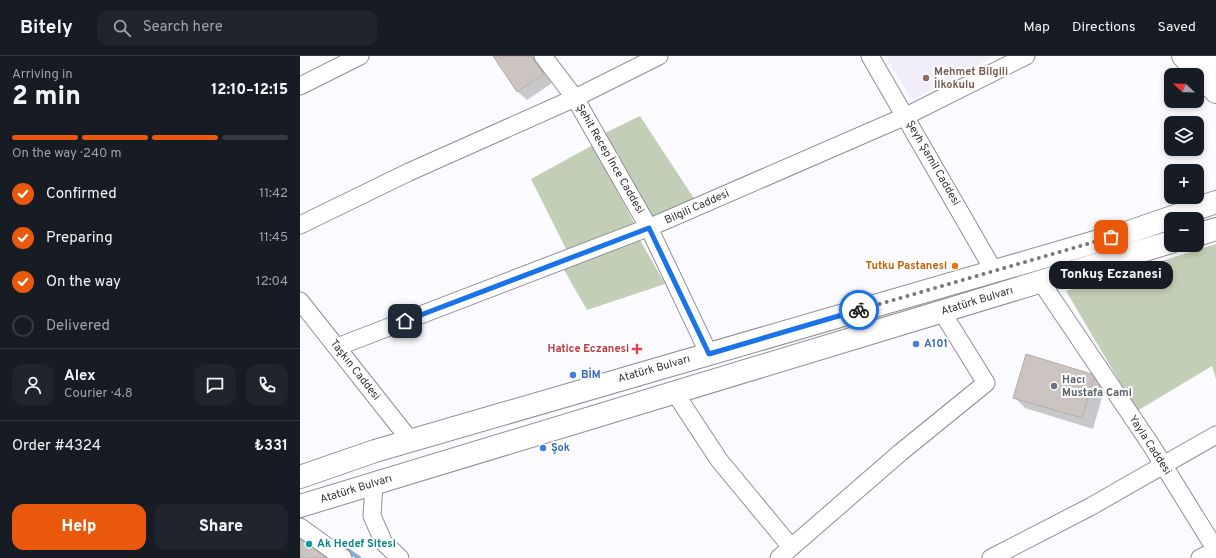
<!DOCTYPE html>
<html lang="en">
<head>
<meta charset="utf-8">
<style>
  :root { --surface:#171b24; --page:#20242c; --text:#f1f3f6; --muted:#9ea1a6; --line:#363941; --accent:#ea580c }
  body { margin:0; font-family:Overpass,sans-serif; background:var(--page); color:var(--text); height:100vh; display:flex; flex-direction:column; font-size:15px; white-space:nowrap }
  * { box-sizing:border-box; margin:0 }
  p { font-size:13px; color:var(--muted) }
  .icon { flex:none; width:22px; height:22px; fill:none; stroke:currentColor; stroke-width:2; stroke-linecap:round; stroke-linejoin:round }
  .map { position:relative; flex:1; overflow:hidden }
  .details { display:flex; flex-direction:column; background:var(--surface); width:300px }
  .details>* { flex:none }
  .needle { width:26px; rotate:292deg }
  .buttons { position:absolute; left:864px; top:12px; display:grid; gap:8px }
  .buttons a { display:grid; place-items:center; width:40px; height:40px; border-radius:8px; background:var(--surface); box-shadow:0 2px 6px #0003; font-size:20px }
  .pin { position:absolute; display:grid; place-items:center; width:34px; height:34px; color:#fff; margin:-17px; border-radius:8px; box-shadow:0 2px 6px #0006 }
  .courier { position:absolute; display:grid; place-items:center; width:40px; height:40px; margin:-20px; border:3px solid #1a73e8; border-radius:50%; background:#fff; color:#222; box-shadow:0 1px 5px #0007 }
  .bubble { position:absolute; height:28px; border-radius:12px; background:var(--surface); box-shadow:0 2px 6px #0003; font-size:13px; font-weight:800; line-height:28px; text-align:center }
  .overview em { font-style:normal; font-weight:800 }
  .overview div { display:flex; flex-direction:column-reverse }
  .overview { display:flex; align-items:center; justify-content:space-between; height:68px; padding:0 12px }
  h1 { font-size:26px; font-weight:800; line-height:30px }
  .bar { display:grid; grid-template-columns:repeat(4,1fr); gap:6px 4px; align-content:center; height:48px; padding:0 12px }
  .bar i { height:5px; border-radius:3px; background:var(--line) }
  .bar .selected { background:var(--accent) }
  .bar p { grid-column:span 4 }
  .line { display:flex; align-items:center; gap:10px; padding:0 12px; border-top:1px solid var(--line) }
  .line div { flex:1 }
  .round { display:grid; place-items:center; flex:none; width:42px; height:42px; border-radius:12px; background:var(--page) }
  ol { padding:0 12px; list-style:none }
  li { display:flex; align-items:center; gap:12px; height:44px }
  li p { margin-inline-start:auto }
  li .icon { padding:4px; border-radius:50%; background:var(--accent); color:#fff; stroke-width:4 }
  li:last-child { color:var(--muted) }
  li i { width:22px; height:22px; border:2px solid var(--line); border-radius:50% }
  .primary-button { display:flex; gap:8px; margin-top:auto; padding:8px 12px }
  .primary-button a { flex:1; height:46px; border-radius:12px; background:var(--accent); color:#fff; font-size:16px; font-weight:800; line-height:46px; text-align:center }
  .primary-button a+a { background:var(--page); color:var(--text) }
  header { display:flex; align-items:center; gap:24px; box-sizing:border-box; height:56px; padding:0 20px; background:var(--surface); border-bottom:1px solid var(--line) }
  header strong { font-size:19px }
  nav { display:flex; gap:22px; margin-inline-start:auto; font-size:14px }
  .search { width:280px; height:36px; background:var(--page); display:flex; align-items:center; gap:10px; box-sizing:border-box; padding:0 14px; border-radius:12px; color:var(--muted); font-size:15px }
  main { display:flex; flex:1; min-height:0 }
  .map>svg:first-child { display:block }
  .built { fill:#f2eef9 }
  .green { fill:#c2ceb5 }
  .shadow { fill:#0003 }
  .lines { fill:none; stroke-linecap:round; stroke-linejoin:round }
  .stream { stroke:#87afcd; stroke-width:4.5 }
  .building { fill:#cbc4c1; stroke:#b4adaa }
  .street-casing { stroke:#908e94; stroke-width:19 }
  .secondary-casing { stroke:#908e94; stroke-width:24 }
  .street { stroke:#fff; stroke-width:17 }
  .secondary { stroke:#fff; stroke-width:22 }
  .done { stroke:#79787b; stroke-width:4; stroke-dasharray:0 7.2 }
  .route { stroke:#1a73e8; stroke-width:5 }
  .education-dot { fill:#8d6e63; stroke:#fff; stroke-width:1.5 }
  .food-dot { fill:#e8710a; stroke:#fff; stroke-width:1.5 }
  .shop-dot { fill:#3f7fe0; stroke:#fff; stroke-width:1.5 }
  .health-dot { fill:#e0444e; stroke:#fff; stroke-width:1.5 }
  .worship-dot { fill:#6b7280; stroke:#fff; stroke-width:1.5 }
  .culture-dot { fill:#0f9aa8; stroke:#fff; stroke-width:1.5 }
  .labels { text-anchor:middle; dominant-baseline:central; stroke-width:4; stroke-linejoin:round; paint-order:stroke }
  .education-label { font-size:11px; font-weight:bold; fill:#785e54; stroke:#fff; text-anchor:start }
  .street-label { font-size:11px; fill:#333234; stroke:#fff }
  .food-label { font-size:11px; font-weight:bold; fill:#c56008; stroke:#fff; text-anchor:end }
  .shop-label { font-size:11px; font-weight:bold; fill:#366cbe; stroke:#fff; text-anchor:start }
  .health-label { font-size:11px; font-weight:bold; fill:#be3a42; stroke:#fff; text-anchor:end }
  .worship-label { font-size:11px; font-weight:bold; fill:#5b616d; stroke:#fff; text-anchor:start }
  .culture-label { font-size:11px; font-weight:bold; fill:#0d838f; stroke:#fff; text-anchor:start }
</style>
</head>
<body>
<header>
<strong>Bitely</strong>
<div class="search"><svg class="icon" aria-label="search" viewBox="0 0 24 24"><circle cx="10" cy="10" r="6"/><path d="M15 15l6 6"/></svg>Search here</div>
<nav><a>Map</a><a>Directions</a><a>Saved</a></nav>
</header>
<main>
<section class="details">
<div class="overview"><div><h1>2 min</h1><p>Arriving in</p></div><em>12:10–12:15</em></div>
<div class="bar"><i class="selected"></i><i class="selected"></i><i class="selected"></i><i></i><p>On the way · 240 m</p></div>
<ol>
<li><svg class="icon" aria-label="check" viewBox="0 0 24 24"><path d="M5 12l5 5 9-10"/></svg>Confirmed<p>11:42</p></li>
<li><svg class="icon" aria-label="check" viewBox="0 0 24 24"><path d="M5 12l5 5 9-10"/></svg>Preparing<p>11:45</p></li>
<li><svg class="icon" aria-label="check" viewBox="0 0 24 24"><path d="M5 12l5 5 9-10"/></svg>On the way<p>12:04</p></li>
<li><i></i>Delivered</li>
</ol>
<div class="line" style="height:72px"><a class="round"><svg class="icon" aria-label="person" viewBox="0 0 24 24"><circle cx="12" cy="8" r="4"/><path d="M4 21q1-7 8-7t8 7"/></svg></a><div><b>Alex</b><p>Courier · 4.8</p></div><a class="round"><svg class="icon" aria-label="chat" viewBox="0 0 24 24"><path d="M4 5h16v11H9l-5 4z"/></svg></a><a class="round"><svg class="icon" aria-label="phone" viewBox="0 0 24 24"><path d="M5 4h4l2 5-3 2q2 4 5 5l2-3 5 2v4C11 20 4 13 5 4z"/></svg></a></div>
<div class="line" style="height:52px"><div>Order #4324</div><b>₺331</b></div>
<div class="primary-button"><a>Help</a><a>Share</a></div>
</section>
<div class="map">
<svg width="916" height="502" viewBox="0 0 916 502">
  <rect width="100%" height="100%" fill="#fbfafe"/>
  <polygon class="built" points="585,0 695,0 612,44"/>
  <g class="green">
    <polygon points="340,60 395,144 351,162 303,78"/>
    <polygon points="293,89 336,171 268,197 231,123"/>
    <polygon points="340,184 365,228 287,254 263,212"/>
    <polygon points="916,188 916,323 912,310 837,355 766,235"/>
  </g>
  <g class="shadow">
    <polygon points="194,0 233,0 252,27 227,44 218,36"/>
    <polygon points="794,320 805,331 793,373 725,352 714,341"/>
  </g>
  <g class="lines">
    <polyline class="stream" points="36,486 59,502"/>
  </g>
  <g class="building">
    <polygon points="193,0 231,0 244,18 217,36"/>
    <polygon points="726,298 795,319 782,362 713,342"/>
    <polygon points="0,475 36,502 0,502"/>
  </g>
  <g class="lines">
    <g class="street-casing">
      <g id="street">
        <polyline points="243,0 275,42 349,172 409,298"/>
        <polyline points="570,0 694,215"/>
        <polyline points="0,30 60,0"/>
        <polyline points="0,169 109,116 275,42 359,0"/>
        <polyline points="741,226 851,389 916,494"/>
        <polyline points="0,245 110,384"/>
        <polyline points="37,291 355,169 606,60 726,0"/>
        <polyline points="375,337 419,404 491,491"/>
        <polyline points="74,428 72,460 84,487 100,502"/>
        <polyline points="0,471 43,502"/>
        <polyline points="479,502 601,396 686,327 642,256"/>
        <polyline points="691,502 790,451 916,379"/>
        <polyline points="900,502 916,494"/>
      </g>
    </g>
    <g class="secondary-casing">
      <g id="secondary">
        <polyline points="883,0 916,36"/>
        <polyline points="908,0 916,8"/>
        <polyline points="897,179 916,173"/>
        <polyline points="0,421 75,395 826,177 916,146"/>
        <polyline points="0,450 871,186"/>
      </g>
    </g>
    <use href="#street" class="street"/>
    <use href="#secondary" class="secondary"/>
  </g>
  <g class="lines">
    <polyline class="done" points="559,254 811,181"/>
    <polyline class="route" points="105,265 349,172 409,298 559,254"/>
  </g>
  <circle class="education-dot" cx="626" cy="22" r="4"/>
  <circle class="food-dot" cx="655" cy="210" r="4"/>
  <g class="shop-dot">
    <circle cx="616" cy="288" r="4"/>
    <circle cx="273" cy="319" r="4"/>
    <circle cx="243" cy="392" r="4"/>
  </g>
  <path class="health-dot" d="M335 287h4v4h4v4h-4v4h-4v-4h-4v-4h4z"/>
  <circle class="worship-dot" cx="754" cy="330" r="4"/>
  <circle class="culture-dot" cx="9" cy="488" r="4"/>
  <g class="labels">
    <g class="education-label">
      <text x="634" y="16">Mehmet Bilgili<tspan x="634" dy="13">İlkokulu</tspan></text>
    </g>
    <g class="street-label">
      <text transform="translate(310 103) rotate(60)">Şehit Recep İnce Caddesi</text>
      <text transform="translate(633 107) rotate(60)">Şeyh Şamil Caddesi</text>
      <text transform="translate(397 151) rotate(-24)">Bilgili Caddesi</text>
      <text transform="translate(677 245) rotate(-17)">Atatürk Bulvarı</text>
      <text transform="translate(354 313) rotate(-16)">Atatürk Bulvarı</text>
      <text transform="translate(55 314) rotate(52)">Taşkın Caddesi</text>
      <text transform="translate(850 389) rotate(57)">Yayla Caddesi</text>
      <text transform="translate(56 433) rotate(-17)">Atatürk Bulvarı</text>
    </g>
    <g class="food-label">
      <text x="647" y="210">Tutku Pastanesi</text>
    </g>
    <g class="shop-label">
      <text x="624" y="288">A101</text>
      <text x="281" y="319">BİM</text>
      <text x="251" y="392">Şok</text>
    </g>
    <g class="health-label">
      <text x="329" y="293">Hatice Eczanesi</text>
    </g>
    <g class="worship-label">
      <text x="762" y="324">Hacı<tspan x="762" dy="13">Mustafa Cami</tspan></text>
    </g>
    <g class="culture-label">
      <text x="17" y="488">Ak Hedef Sitesi</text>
    </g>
  </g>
</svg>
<div class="buttons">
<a><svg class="needle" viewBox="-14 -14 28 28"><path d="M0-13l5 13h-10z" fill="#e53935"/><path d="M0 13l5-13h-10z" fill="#9ea1a6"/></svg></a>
<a><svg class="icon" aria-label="layers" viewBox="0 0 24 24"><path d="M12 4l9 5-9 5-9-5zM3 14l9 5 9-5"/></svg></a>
<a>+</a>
<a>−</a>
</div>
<div class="pin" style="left:811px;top:181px;background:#ea580c"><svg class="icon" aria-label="bag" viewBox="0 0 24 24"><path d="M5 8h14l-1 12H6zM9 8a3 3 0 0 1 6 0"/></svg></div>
<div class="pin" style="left:105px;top:265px;background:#1f2937"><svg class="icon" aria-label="home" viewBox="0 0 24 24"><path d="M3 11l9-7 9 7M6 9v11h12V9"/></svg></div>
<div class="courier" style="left:559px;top:254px"><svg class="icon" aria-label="bike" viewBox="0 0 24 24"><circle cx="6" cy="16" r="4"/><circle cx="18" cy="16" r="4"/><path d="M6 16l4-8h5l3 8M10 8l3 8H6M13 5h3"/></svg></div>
<div class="bubble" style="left:749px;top:205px;width:124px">Tonkuş Eczanesi</div>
</div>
</main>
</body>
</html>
